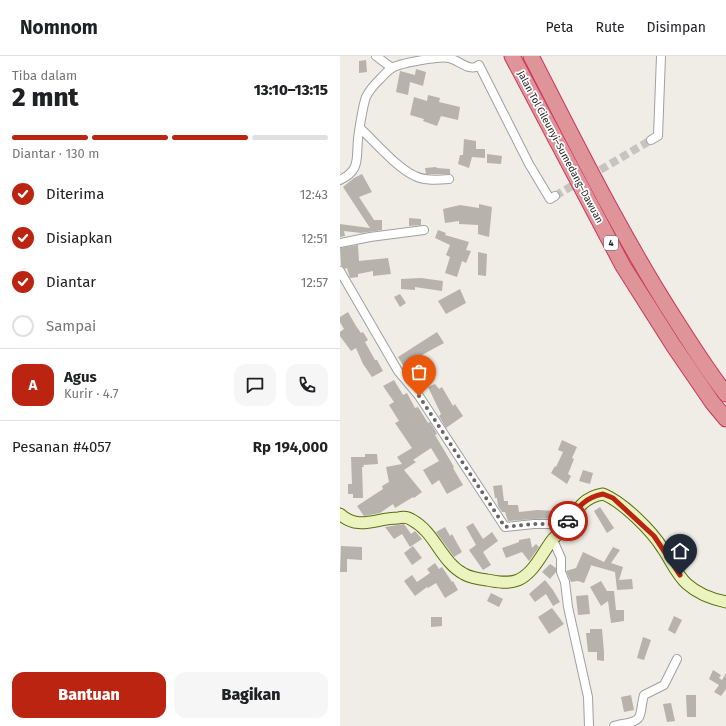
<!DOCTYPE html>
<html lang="id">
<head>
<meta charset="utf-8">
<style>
  :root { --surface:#fff; --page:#f6f6f6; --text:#202124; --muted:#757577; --line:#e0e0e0; --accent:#bc2412 }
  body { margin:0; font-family:"Fira Sans",sans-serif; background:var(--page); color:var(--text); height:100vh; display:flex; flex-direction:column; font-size:15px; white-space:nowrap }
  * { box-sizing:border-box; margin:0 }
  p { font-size:13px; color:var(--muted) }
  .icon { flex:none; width:22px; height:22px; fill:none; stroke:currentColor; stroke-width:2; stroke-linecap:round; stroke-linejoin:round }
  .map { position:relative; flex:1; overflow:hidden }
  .sheet { display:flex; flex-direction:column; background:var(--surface); width:340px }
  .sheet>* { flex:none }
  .pin { position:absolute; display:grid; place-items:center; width:34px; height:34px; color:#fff; margin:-41px -17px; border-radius:50% 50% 50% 0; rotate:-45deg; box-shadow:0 0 4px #0007 }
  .pin .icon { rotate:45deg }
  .courier { position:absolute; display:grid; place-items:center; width:40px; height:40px; margin:-20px; border:3px solid #bc2412; border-radius:50%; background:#fff; color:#222; box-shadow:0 1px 5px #0007 }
  .headline em { font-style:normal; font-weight:800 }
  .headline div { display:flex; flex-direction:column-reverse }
  .headline { display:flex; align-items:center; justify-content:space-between; height:68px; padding:0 12px }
  h1 { font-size:26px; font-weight:800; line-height:30px }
  .bar { display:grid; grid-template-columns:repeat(4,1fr); gap:6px 4px; align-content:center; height:48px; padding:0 12px }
  .bar i { height:5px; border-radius:3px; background:var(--line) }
  .bar .current { background:var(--accent) }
  .bar p { grid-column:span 4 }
  .line { display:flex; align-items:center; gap:10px; padding:0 12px; border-top:1px solid var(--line) }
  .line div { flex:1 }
  .round { display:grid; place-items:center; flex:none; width:42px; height:42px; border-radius:12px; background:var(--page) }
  ol { padding:0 12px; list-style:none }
  li { display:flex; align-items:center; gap:12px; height:44px }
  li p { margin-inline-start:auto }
  li .icon { padding:4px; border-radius:50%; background:var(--accent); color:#fff; stroke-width:4 }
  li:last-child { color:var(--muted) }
  li i { width:22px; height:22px; border:2px solid var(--line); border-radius:50% }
  .action { display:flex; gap:8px; margin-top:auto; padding:8px 12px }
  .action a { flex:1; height:46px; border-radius:12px; background:var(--accent); color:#fff; font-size:16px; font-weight:800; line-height:46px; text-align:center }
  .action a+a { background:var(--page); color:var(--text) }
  header { display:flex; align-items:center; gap:24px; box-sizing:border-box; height:56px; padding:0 20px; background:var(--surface); border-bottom:1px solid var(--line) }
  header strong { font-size:19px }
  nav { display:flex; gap:22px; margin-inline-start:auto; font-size:14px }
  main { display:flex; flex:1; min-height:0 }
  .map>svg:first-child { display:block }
  .building { fill:#b8b2ac }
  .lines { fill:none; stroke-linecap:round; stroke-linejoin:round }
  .street-tunnel { stroke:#c5c4be; stroke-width:8; stroke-dasharray:8 4; stroke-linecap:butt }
  .street-casing { stroke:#a0a0a0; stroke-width:10 }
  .secondary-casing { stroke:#586d0f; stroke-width:13 }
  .highway-casing { stroke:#cb3458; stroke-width:17 }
  .street { stroke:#fff; stroke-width:8 }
  .secondary { stroke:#ebf4be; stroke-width:11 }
  .highway { stroke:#df949a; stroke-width:15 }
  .done { stroke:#686765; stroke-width:4; stroke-dasharray:0 7.2 }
  .route { stroke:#bc2412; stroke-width:5 }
  .labels { text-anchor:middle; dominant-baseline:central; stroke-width:3.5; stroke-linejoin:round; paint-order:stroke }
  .shield { fill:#fff; stroke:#626262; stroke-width:1 }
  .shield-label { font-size:9px; font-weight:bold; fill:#1f1f1f }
  .street-label { font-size:10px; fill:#1f1f1f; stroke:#fff }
</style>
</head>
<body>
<header>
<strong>Nomnom</strong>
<nav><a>Peta</a><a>Rute</a><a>Disimpan</a></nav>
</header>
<main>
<section class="sheet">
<div class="headline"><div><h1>2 mnt</h1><p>Tiba dalam</p></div><em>13:10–13:15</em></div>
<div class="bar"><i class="current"></i><i class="current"></i><i class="current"></i><i></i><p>Diantar · 130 m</p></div>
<ol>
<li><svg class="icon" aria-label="check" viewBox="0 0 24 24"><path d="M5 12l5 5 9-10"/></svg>Diterima<p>12:43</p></li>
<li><svg class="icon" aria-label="check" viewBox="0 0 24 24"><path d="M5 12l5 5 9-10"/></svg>Disiapkan<p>12:51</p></li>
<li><svg class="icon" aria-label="check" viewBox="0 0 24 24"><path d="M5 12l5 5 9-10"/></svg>Diantar<p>12:57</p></li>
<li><i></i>Sampai</li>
</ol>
<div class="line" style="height:72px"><b class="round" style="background:var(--accent);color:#fff">A</b><div><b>Agus</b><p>Kurir · 4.7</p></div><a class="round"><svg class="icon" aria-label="chat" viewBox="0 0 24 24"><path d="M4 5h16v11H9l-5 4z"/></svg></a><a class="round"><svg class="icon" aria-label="phone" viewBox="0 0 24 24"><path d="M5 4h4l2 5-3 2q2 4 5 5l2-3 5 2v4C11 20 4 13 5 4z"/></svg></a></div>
<div class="line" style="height:52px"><div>Pesanan #4057</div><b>Rp 194,000</b></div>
<div class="action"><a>Bantuan</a><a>Bagikan</a></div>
</section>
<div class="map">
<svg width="386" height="670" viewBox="0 0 386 670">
  <rect width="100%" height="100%" fill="#efede6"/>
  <g class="building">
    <polygon points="26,4 27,16 19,17 19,5"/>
    <polygon points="76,13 86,16 83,30 70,26 68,39 56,36 60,15 75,19"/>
    <polygon points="88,39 100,42 99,46 120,51 118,64 101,60 97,70 83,65 84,63 70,59 74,41 87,45"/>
    <polygon points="124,83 136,85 136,93 145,93 145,102 132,101 129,112 118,108 120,99 123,99"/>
    <polygon points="147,98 162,100 161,108 147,107"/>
    <polygon points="96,111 97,112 110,113 110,118 86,118 85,112"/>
    <polygon points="22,118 32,136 19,141 34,164 42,164 42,174 21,177 4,175 5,180 0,181 0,168 30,172 3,131 14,122"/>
    <polygon points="139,148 152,151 149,181 138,178 138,169 119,168 119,165 105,167 103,153 120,149 139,152"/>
    <polygon points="69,162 81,163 81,169 69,170"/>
    <polygon points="98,174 106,177 105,179 129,186 126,194 131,195 126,207 122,205 117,221 105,217 110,201 106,199 110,189 95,182"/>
    <polygon points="18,189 19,205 48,202 51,218 33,220 33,215 18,218 18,221 10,222 7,212 5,213 1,210 0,192"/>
    <polygon points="138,196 147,198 146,220 138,219"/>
    <polygon points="81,222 103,225 102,235 75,231 75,234 61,233 61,223"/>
    <polygon points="120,233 126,247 106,258 98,245"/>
    <polygon points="60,238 66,247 60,251 54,241"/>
    <polygon points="8,256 16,270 21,277 23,276 28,284 25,286 35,304 37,304 43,315 32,321 23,308 16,292 11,295 0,280 0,276 4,273 0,266 0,261"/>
    <polygon points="97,276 104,287 82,299 84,303 66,314 58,301"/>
    <polygon points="54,324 63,339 67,337 75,352 78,351 88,367 90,366 97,378 95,379 101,389 114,411 113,412 123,429 107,438 99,424 92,429 83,414 99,405 91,392 73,404 76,406 64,414 82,436 74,442 73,441 55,452 53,448 40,457 24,460 17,450 43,433 42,430 49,426 46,411 62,408 57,401 72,392 55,367 59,365 49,349 54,346 43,330"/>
    <polygon points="95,328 99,333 102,331 113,350 115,348 123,360 106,372 99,360 101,358 88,331"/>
    <polygon points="222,384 237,391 232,402 234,403 228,418 231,420 227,428 211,417 215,410 216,411 223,396 218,394"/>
    <polygon points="25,398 37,398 38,408 23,409 24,411 22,411 23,442 13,442 13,438 8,438 8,428 12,428 11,401 25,401"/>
    <polygon points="243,414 253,417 250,428 239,425"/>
    <polygon points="162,429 164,445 168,445 168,449 178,449 179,456 197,454 218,455 218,452 229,453 223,462 194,463 168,465 165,456 162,456 158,450 157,442 155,442 153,430"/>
    <polygon points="260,451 274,472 267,477 254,455"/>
    <polygon points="133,467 143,483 152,476 158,485 143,496 151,509 143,514 129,494 136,489 126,471"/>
    <polygon points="64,468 71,478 75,475 82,483 70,491 62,478 54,483 45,471"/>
    <polygon points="105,471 110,480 112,478 122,496 114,501 96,476"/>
    <polygon points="190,482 192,492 196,488 199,491 189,505 182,496 166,502 162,492 179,486 179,484"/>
    <polygon points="1,490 22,491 22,504 7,503 7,516 0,516"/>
    <polygon points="73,490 82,502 72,509 64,497"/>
    <polygon points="273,491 280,494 271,507 283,511 279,524 292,523 293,533 277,534 275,516 250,509 251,510 244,527 238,525 231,526 226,515 236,512 243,496 264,506"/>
    <polygon points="95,507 99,513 102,511 112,526 113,525 118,534 105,542 96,527 88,532 87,531 75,540 64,525 72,519 77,526 90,517 87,513"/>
    <polygon points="210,508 216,512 216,516 210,523 202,516"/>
    <polygon points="205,524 213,534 220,546 213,550 206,538 195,546 189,538"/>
    <polygon points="261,525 267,535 274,535 276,554 284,554 284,565 271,567 268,545 261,550 250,531"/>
    <polygon points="151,537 163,543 159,551 147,545"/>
    <polygon points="248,539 250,558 238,559 236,540"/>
    <polygon points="212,552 224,568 209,578 198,561"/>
    <polygon points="334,560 342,564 335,578 328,574"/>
    <polygon points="91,561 102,561 102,570 91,571"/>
    <polygon points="250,573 262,573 264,596 264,605 257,604 257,596 248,596 246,577 250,577"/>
    <polygon points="303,581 311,584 304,604 297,602"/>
    <polygon points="373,614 381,619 379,622 382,624 386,617 386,633 381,640 374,636 379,629 369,623"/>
    <polygon points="291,639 294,654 284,656 281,641"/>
    <polygon points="346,639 356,639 356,661 347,661"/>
    <polygon points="331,647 335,665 327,666 323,648"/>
  </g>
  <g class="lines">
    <g class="street-tunnel">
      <polyline points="250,120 311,84"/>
      <polyline points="215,140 240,125"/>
    </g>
    <g class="street-casing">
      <g id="street">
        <polyline points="36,0 52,12"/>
        <path d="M20 72C35 86 57 112 75 120 85 125 98 124 109 123"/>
        <polyline points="311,84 318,80 321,0"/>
        <path d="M0 124C21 114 16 102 18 83 19 74 23 49 26 41 29 35 34 29 39 24 43 20 47 15 52 12 60 7 100 0 109 2 119 4 130 17 139 9L189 108 210 143 215 140"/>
        <polyline points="0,187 30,181 84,174"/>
        <polyline points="0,215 58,315 79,340 165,471 194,468 227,468"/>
        <polyline points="213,484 221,502 221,516 225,526 228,551 248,641 249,670"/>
        <path d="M274 670C282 667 298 668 300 659 302 652 302 645 304 639L324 629 337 603"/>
      </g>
    </g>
    <g class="secondary-casing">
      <path id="secondary" d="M0 458C18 475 36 462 58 462 62 461 68 461 72 464 95 476 101 506 124 518 131 522 139 523 147 524 157 526 168 528 178 524 194 517 202 497 213 483 217 479 222 475 226 470 236 455 243 441 263 438 283 446 312 475 323 493 331 505 337 519 347 528 358 538 372 543 386 546"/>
    </g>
    <g class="highway-casing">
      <g id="highway">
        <polyline points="172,0 283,210 333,289 372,346 386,363"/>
        <path d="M191 0C237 89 281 179 335 263 351 288 367 314 386 338"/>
      </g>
    </g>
    <use href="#street" class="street"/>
    <use href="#secondary" class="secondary"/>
    <use href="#highway" class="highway"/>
  </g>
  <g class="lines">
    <polyline class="done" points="79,340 165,471 194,468 227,468 228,465"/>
    <path class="route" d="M228 465C238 451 246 441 263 438L273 442 314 480 340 519"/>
  </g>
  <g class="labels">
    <rect class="shield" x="264" y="180" width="14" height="14" rx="3"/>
    <g class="shield-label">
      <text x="271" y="187">4</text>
    </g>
    <g class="street-label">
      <text transform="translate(220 91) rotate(62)">Jalan Tol Cileunyi–Sumedang–Dawuan</text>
    </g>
  </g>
</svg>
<div class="pin" style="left:79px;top:340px;background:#ea580c"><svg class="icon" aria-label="bag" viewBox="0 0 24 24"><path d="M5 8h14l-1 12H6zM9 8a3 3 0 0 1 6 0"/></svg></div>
<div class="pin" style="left:340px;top:519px;background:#1f2937"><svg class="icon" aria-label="home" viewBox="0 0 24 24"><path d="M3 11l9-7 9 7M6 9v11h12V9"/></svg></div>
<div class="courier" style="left:228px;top:465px"><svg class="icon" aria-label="car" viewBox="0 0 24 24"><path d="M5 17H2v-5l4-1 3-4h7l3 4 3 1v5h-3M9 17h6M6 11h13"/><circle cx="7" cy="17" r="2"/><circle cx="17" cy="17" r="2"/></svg></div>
</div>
</main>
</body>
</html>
